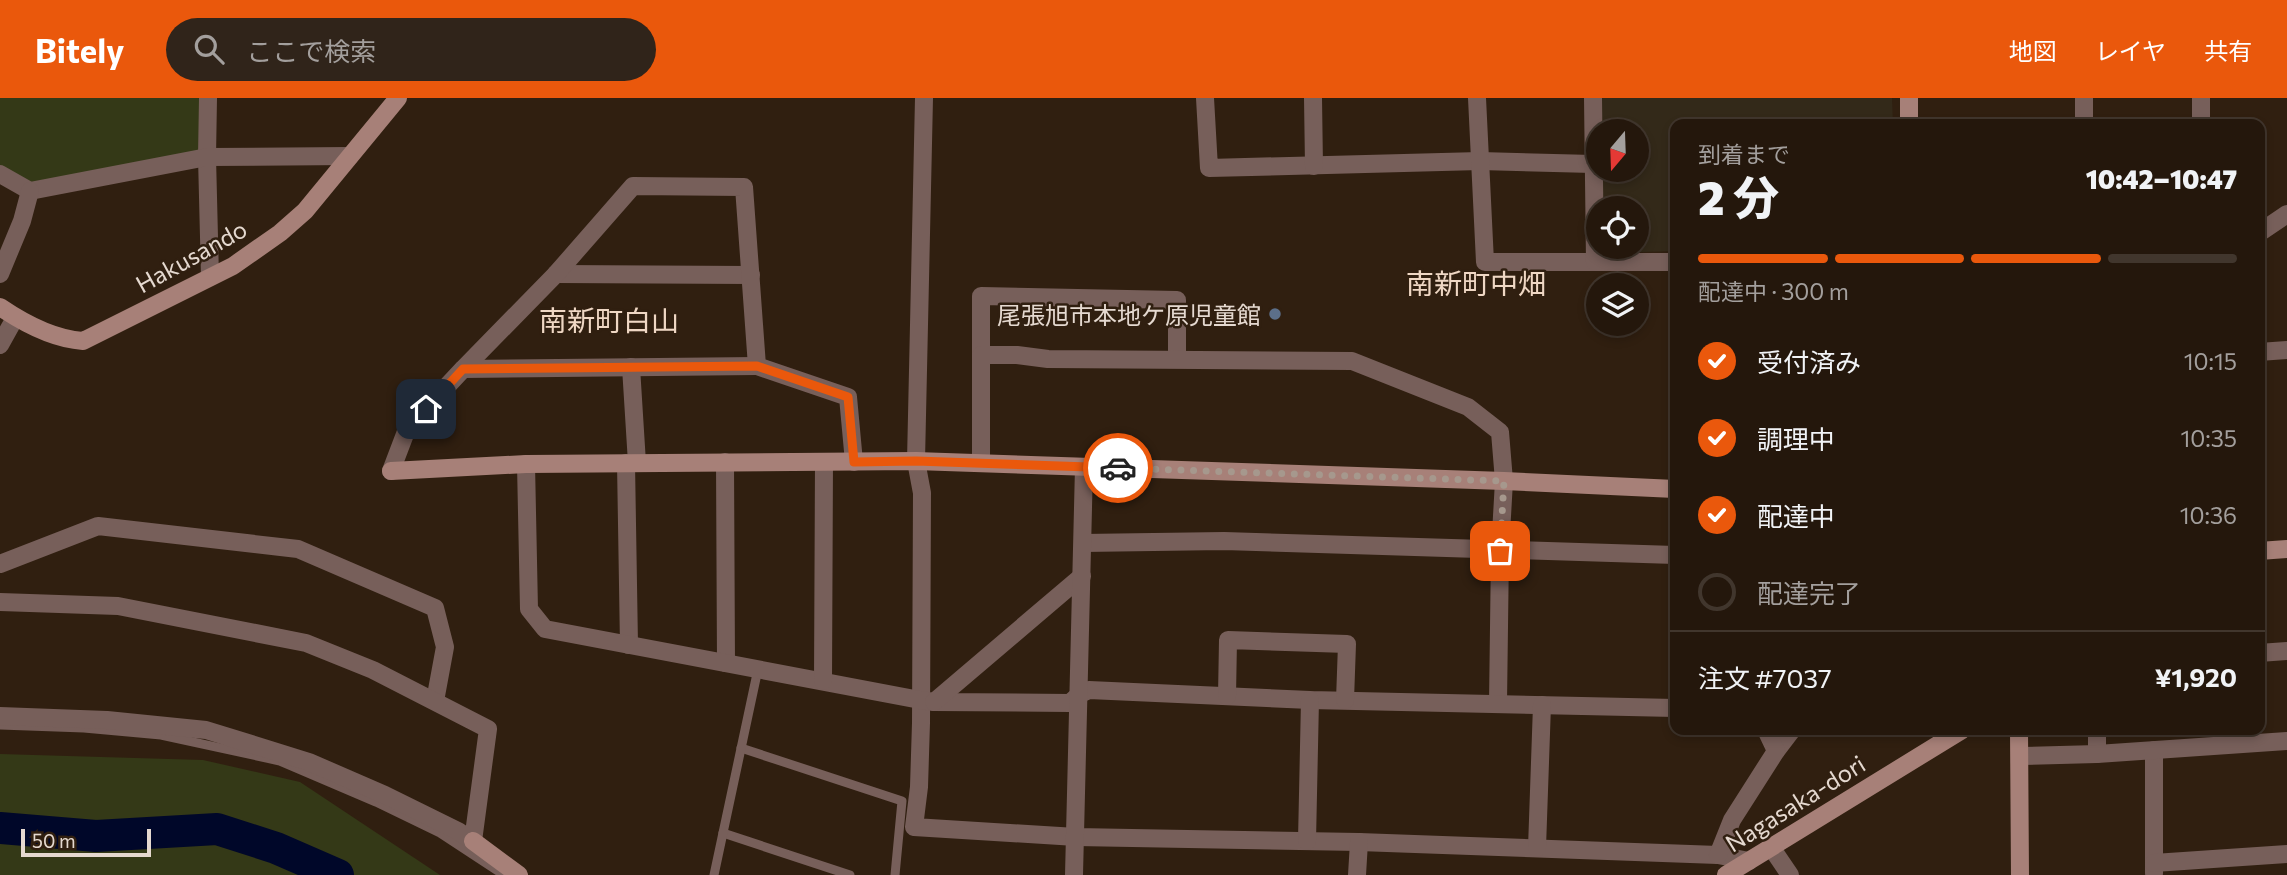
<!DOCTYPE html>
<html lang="ja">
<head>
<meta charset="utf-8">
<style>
  :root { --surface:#24170c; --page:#30241a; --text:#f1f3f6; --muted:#a39f9d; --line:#41362d; --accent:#ea580c }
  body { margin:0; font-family:Commissioner,"Noto Sans JP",sans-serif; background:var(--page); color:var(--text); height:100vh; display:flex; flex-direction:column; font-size:26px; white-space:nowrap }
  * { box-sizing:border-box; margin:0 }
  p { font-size:23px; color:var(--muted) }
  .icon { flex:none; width:38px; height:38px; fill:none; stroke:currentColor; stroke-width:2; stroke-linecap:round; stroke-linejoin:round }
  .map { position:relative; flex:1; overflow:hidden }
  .drawer { position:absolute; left:1670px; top:21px; width:595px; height:616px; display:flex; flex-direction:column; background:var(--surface); border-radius:14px; box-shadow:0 4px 10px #0003,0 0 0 2px var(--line) }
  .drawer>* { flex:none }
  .needle { width:46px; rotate:199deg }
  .buttons { position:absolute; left:1586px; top:21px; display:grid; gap:14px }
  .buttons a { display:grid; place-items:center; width:63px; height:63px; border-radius:50%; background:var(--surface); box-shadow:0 4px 10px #0003,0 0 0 2px var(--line); font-size:35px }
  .scale { position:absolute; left:21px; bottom:18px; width:130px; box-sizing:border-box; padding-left:7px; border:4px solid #e5d9d0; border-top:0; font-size:19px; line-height:24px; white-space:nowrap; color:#e5d9d0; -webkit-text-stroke:5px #301f10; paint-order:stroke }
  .pin { position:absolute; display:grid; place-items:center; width:60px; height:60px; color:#fff; margin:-30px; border-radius:14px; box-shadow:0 4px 10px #0006 }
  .courier { position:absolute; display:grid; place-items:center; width:70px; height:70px; margin:-35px; border:5px solid #ea580c; border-radius:50%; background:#fff; color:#222; box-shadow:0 2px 9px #0007 }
  .headline em { font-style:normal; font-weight:800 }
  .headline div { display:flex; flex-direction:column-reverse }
  .headline { display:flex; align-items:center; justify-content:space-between; height:119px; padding:0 28px }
  h1 { font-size:46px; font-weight:800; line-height:52px }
  .bar { display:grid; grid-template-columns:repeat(4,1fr); gap:10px 7px; align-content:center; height:84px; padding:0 28px }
  .bar i { height:9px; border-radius:5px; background:var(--line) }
  .bar .active { background:var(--accent) }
  .bar p { grid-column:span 4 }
  .line { display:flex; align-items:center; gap:18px; padding:0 28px; border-top:2px solid var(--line) }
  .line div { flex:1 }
  ol { padding:0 28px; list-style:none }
  li { display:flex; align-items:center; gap:21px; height:77px }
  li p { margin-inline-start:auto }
  li .icon { padding:7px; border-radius:50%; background:var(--accent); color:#fff; stroke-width:4 }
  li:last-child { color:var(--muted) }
  li i { width:38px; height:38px; border:4px solid var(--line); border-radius:50% }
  header { display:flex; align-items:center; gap:42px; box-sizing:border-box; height:98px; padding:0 35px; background:var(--accent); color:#fff }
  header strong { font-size:33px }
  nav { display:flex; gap:38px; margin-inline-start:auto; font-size:24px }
  .search { width:490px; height:63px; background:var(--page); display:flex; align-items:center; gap:18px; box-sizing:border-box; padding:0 24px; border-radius:38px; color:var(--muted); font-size:26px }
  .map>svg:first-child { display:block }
  .education { fill:#332919 }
  .green { fill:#343917 }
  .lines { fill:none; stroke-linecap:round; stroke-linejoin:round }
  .river { stroke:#000729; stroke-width:32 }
  .lane { stroke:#775f5a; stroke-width:9 }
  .street { stroke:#775f5a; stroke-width:18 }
  .secondary { stroke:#a78078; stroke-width:18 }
  .done { stroke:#a6988d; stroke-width:7; stroke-dasharray:0 12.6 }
  .route { stroke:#ea580c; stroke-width:9 }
  .service-dot { fill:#5c6f8a; stroke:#301f10; stroke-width:2.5 }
  .labels { text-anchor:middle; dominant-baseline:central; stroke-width:5; stroke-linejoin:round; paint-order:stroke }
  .street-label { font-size:24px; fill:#e5d9d0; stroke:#301f10 }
  .poi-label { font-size:24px; fill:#e5d9d0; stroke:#301f10; text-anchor:end }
  .quarter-label { font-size:28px; fill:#efd7c4; stroke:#301f10 }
</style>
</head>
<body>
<header>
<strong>Bitely</strong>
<div class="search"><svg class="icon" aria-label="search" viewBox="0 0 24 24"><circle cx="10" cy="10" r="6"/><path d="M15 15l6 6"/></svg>ここで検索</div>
<nav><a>地図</a><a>レイヤ</a><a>共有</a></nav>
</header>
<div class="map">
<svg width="2287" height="777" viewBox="0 0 2287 777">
  <rect width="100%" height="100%" fill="#301f10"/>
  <polygon class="education" points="1601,0 1892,0 1893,26 1675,26 1675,153 1611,155 1603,149 1636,149 1636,110 1602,110 1602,72 1636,72 1636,33 1602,33"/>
  <g class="green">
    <polygon points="0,0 206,0 207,59 30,93 0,76"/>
    <polygon points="0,656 203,662 300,684 440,777 0,777"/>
  </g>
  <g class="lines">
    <polyline class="river" points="0,730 96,738 217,731 276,750 338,777"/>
    <g class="lane">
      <polyline points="0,627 84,630 161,637 280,663 376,704 440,735 504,777"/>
      <polyline points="741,650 902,703 895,777"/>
      <polyline points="723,735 850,777"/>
      <polyline points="714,777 758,571"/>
    </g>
    <g class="street">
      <polyline points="208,0 207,59 210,179"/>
      <polyline points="924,0 916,363 922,395 921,625 919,689 914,729 1076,739 1359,744 1718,757 1749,763"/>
      <polyline points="1205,0 1209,70 1480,63 1593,66"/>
      <polyline points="1313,0 1314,68"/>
      <polyline points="1477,0 1485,164 1595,164"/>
      <polyline points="1593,0 1595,164 1675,164"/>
      <polyline points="2084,26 2084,0"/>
      <polyline points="2201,26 2201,0"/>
      <polyline points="0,76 30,93 207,59 350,58"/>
      <polyline points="2259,135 2287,116"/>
      <polyline points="0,176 22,123 30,93"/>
      <polyline points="556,176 751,177"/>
      <polyline points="0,247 15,220"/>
      <polyline points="2259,254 2287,252"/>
      <polyline points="981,257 981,198 1177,202 1177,261"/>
      <polyline points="631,269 637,365"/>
      <polyline points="463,271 757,268"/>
      <polyline points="725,364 726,565"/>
      <polyline points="626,365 629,547"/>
      <polyline points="981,365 981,257 1017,257 1048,261 1352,263 1468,309 1500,334 1504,383 1500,453 1498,605"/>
      <polyline points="526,366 529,511 545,531 920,602 934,604 1070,605 1080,596 1089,592 1310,602 1675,610"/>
      <polyline points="391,373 407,331 463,271 556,176 633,88 744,89 757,268 848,299 854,364"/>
      <polyline points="1083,445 1224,443 1675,457"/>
      <polyline points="0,466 98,428 298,451 435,510 445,549 435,603"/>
      <polyline points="0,504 118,508 306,545 373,572 488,631 473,743 458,733 385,697 309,664 206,632 107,622 0,618"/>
      <polyline points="2259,555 2287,553"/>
      <polyline points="823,583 824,364"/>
      <polyline points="1227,598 1228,542 1347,546 1345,602"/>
      <polyline points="934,604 1082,478"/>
      <polyline points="2097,632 2097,656"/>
      <polyline points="2154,652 2154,775"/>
      <polyline points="1776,653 1792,632"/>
      <polyline points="2021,658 2097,656 2287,643"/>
      <polyline points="1307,743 1310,602"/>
      <polyline points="1771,749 1790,777"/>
      <polyline points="1537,750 1542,607"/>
      <polyline points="1718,757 1732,722 1776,653 1766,632"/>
      <polyline points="2154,765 2287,756"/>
      <polyline points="1074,777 1084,369"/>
      <polyline points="1357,777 1359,744"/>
    </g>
    <g class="secondary">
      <polyline points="1909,0 1909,26"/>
      <path d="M0 209C25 226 53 241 83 243L233 168 280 135 305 113 398 0"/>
      <polyline points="391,373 526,366 916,363 1504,383 1675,391"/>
      <polyline points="2259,453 2287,451"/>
      <polyline points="2019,632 2020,777"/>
      <polyline points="473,743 519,777"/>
      <polyline points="1726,777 1962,632"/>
    </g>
  </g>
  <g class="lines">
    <polyline class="done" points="1118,370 1504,383 1500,453"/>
    <polyline class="route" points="426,311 463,271 757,268 848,299 854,364 916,363 1118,370"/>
  </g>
  <circle class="service-dot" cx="1275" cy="216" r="7"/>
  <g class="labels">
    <g class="street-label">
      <text transform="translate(191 158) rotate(-29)">Hakusando</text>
      <text transform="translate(1795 705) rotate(-32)">Nagasaka-dori</text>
    </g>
    <g class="poi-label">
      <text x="1261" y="216">尾張旭市本地ケ原児童館</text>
    </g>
    <g class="quarter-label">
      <text x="1476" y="185">南新町中畑</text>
      <text x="609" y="222">南新町白山</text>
    </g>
  </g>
</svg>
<div class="buttons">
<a><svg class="needle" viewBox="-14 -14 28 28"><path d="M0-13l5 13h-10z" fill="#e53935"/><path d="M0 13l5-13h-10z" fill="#a39f9d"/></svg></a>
<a><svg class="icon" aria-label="locate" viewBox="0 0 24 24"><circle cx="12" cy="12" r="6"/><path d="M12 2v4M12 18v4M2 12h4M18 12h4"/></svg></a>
<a><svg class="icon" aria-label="layers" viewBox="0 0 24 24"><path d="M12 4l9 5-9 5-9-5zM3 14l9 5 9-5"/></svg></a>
</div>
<div class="scale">50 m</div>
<div class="pin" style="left:1500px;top:453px;background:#ea580c"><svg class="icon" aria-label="bag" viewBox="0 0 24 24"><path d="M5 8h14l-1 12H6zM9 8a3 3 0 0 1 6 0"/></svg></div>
<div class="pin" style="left:426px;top:311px;background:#1f2937"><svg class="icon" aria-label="home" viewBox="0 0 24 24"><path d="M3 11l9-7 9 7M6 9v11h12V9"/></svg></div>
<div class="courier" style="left:1118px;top:370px"><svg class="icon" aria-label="car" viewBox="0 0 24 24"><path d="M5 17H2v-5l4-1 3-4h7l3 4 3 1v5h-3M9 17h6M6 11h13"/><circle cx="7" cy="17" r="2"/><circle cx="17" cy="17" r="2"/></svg></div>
<section class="drawer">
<div class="headline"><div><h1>2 分</h1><p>到着まで</p></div><em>10:42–10:47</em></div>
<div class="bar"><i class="active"></i><i class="active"></i><i class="active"></i><i></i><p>配達中 · 300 m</p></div>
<ol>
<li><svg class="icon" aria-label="check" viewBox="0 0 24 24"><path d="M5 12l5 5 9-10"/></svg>受付済み<p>10:15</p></li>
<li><svg class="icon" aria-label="check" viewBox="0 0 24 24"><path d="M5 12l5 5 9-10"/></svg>調理中<p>10:35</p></li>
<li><svg class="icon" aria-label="check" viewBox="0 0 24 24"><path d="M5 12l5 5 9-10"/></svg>配達中<p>10:36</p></li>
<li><i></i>配達完了</li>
</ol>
<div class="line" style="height:91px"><div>注文 #7037</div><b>¥1,920</b></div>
</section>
</div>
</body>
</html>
